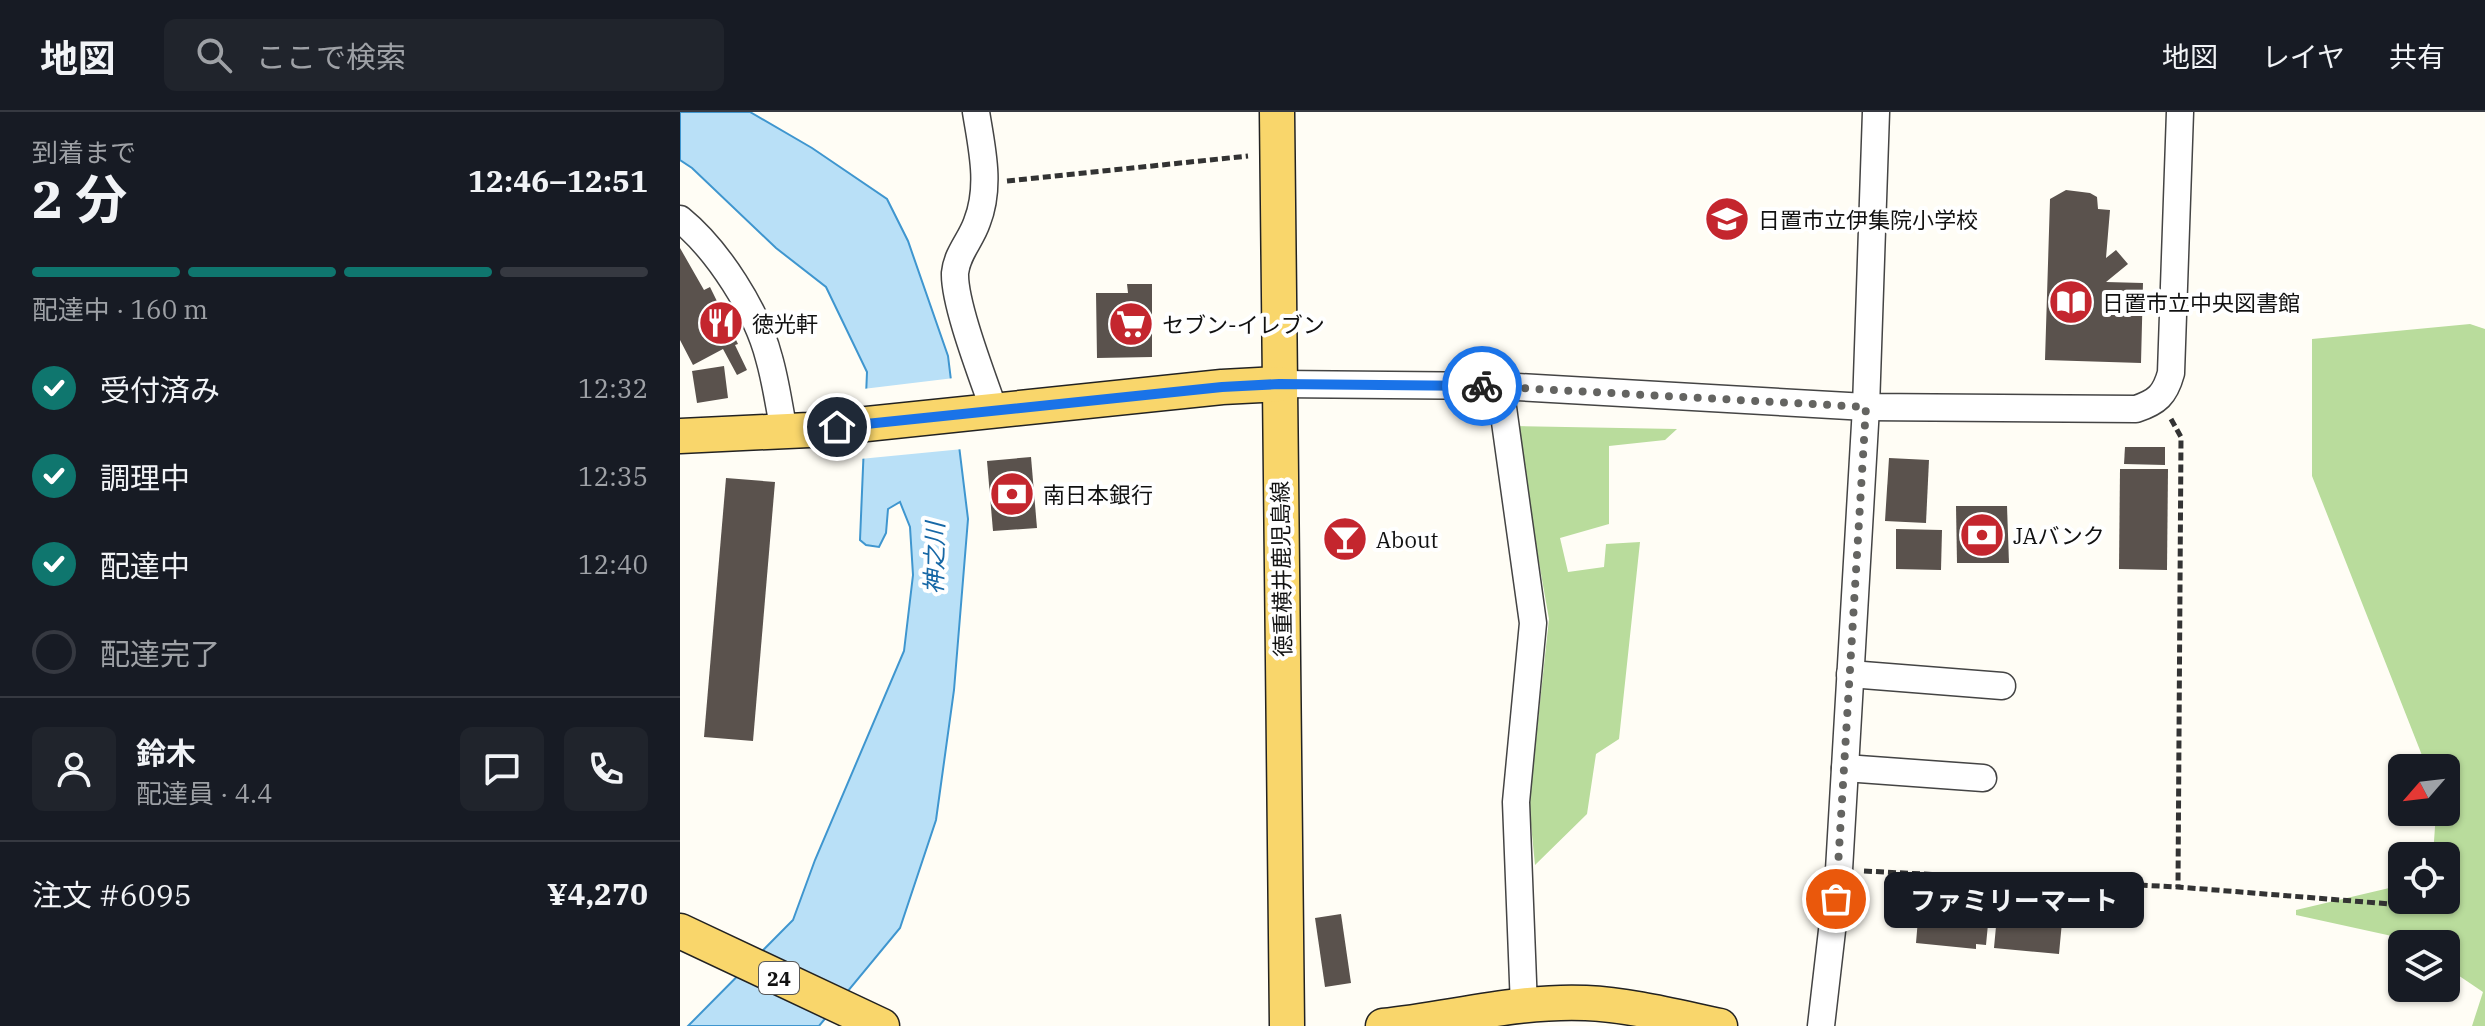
<!DOCTYPE html>
<html lang="ja">
<head>
<meta charset="utf-8">
<style>
  :root { --surface:#171b24; --page:#20242c; --text:#f1f3f6; --muted:#9ea1a6; --line:#363941; --accent:#0f766e }
  body { margin:0; font-family:"IBM Plex Serif","Noto Sans JP",serif; background:var(--page); color:var(--text); height:100vh; display:flex; flex-direction:column; font-size:30px; white-space:nowrap }
  * { box-sizing:border-box; margin:0 }
  p { font-size:26px; color:var(--muted) }
  .icon { flex:none; width:44px; height:44px; fill:none; stroke:currentColor; stroke-width:2; stroke-linecap:round; stroke-linejoin:round }
  .map { position:relative; flex:1; overflow:hidden }
  .panel { display:flex; flex-direction:column; background:var(--surface); width:680px }
  .panel>* { flex:none }
  .needle { width:52px; rotate:242deg }
  .fabs { position:absolute; left:1708px; top:642px; display:grid; gap:16px }
  .fabs a { display:grid; place-items:center; width:72px; height:72px; border-radius:12px; background:var(--surface); box-shadow:0 2px 6px #0004; font-size:40px }
  .pin { position:absolute; display:grid; place-items:center; width:68px; height:68px; color:#fff; margin:-34px; border:4px solid #fff; border-radius:50%; box-shadow:0 2px 8px #0007 }
  .courier { position:absolute; display:grid; place-items:center; width:80px; height:80px; margin:-40px; border:6px solid #1a73e8; border-radius:50%; background:#fff; color:#222; box-shadow:0 2px 10px #0007 }
  .bubble { position:absolute; height:56px; border-radius:12px; background:var(--surface); box-shadow:0 2px 6px #0004; font-size:26px; font-weight:700; line-height:56px; text-align:center }
  .head em { font-style:normal; font-weight:700 }
  .head div { display:flex; flex-direction:column-reverse }
  .head { display:flex; align-items:center; justify-content:space-between; height:136px; padding:0 32px }
  h1 { font-size:52px; font-weight:700; line-height:60px }
  .bar { display:grid; grid-template-columns:repeat(4,1fr); gap:12px 8px; align-content:center; height:96px; padding:0 32px }
  .bar i { height:10px; border-radius:6px; background:var(--line) }
  .bar .current { background:var(--accent) }
  .bar p { grid-column:span 4 }
  .line { display:flex; align-items:center; gap:20px; padding:0 32px; border-top:2px solid var(--line) }
  .line div { flex:1 }
  .round { display:grid; place-items:center; flex:none; width:84px; height:84px; border-radius:12px; background:var(--page) }
  ol { padding:0 32px; list-style:none }
  li { display:flex; align-items:center; gap:24px; height:88px }
  li p { margin-inline-start:auto }
  li .icon { padding:8px; border-radius:50%; background:var(--accent); color:#fff; stroke-width:4 }
  li:last-child { color:var(--muted) }
  li i { width:44px; height:44px; border:4px solid var(--line); border-radius:50% }
  header { display:flex; align-items:center; gap:48px; box-sizing:border-box; height:112px; padding:0 40px; background:var(--surface); border-bottom:2px solid var(--line) }
  header strong { font-size:38px }
  nav { display:flex; gap:44px; margin-inline-start:auto; font-size:28px }
  .search { width:560px; height:72px; background:var(--page); display:flex; align-items:center; gap:20px; box-sizing:border-box; padding:0 28px; border-radius:12px; color:var(--muted); font-size:30px }
  main { display:flex; flex:1; min-height:0 }
  .map>svg:first-child { display:block }
  .forest { fill:#b9dc9c }
  .water { fill:#b9e0f7; stroke:#3f96cf; stroke-width:2 }
  .pier { fill:#fffdf5 }
  .building { fill:#5a524d }
  .lines { fill:none; stroke-linecap:round; stroke-linejoin:round }
  .minor-casing { stroke:#444; stroke-width:29 }
  .major-casing { stroke:#222; stroke-width:37 }
  .path { stroke:#333; stroke-width:5; stroke-dasharray:8 4; stroke-linecap:butt }
  .minor { stroke:#fff; stroke-width:26 }
  .major { stroke:#f9d66b; stroke-width:34 }
  .done { stroke:#646461; stroke-width:8; stroke-dasharray:0 14.4 }
  .route { stroke:#1a73e8; stroke-width:10 }
  .labels { text-anchor:middle; dominant-baseline:central; stroke-width:8; stroke-linejoin:round; paint-order:stroke }
  .shield { fill:#fff; stroke:#585858; stroke-width:2 }
  .shield-label { font-size:20px; font-weight:bold; fill:#111 }
  .poi-label { font-size:22px; fill:#111; stroke:#fff; text-anchor:start }
  .street-label { font-size:22px; fill:#111; stroke:#fff }
  .water-label { font-size:24px; font-style:italic; fill:#1768a6; stroke:#fff }
</style>
</head>
<body>
<header>
<strong>地図</strong>
<div class="search"><svg class="icon" aria-label="search" viewBox="0 0 24 24"><circle cx="10" cy="10" r="6"/><path d="M15 15l6 6"/></svg>ここで検索</div>
<nav><a>地図</a><a>レイヤ</a><a>共有</a></nav>
</header>
<main>
<section class="panel">
<div class="head"><div><h1>2 分</h1><p>到着まで</p></div><em>12:46–12:51</em></div>
<div class="bar"><i class="current"></i><i class="current"></i><i class="current"></i><i></i><p>配達中 · 160 m</p></div>
<ol>
<li><svg class="icon" aria-label="check" viewBox="0 0 24 24"><path d="M5 12l5 5 9-10"/></svg>受付済み<p>12:32</p></li>
<li><svg class="icon" aria-label="check" viewBox="0 0 24 24"><path d="M5 12l5 5 9-10"/></svg>調理中<p>12:35</p></li>
<li><svg class="icon" aria-label="check" viewBox="0 0 24 24"><path d="M5 12l5 5 9-10"/></svg>配達中<p>12:40</p></li>
<li><i></i>配達完了</li>
</ol>
<div class="line" style="height:144px"><a class="round"><svg class="icon" aria-label="person" viewBox="0 0 24 24"><circle cx="12" cy="8" r="4"/><path d="M4 21q1-7 8-7t8 7"/></svg></a><div><b>鈴木</b><p>配達員 · 4.4</p></div><a class="round"><svg class="icon" aria-label="chat" viewBox="0 0 24 24"><path d="M4 5h16v11H9l-5 4z"/></svg></a><a class="round"><svg class="icon" aria-label="phone" viewBox="0 0 24 24"><path d="M5 4h4l2 5-3 2q2 4 5 5l2-3 5 2v4C11 20 4 13 5 4z"/></svg></a></div>
<div class="line" style="height:104px"><div>注文 #6095</div><b>¥4,270</b></div>
</section>
<div class="map">
<svg width="1805" height="914" viewBox="0 0 1805 914">
  <rect width="100%" height="100%" fill="#fffdf5"/>
  <g class="forest">
    <polygon points="1790,212 1805,217 1805,914 1792,914 1803,880 1766,855 1766,832 1731,832 1721,826 1616,803 1616,798 1722,773 1722,788 1766,788 1766,744 1753,744 1756,700 1766,700 1766,656 1747,656 1632,364 1632,227"/>
    <polygon points="835,314 997,317 985,328 929,334 929,412 880,426 888,460 924,455 926,432 960,430 939,627 916,642 907,702 855,753 849,692 869,507"/>
  </g>
  <polygon class="water" points="0,0 70,0 132,36 207,87 228,129 268,244 288,407 274,578 256,708 220,816 139,914 8,914 113,808 135,748 224,539 233,463 230,415 220,390 208,397 206,421 199,435 186,433 180,428 187,260 146,175 96,136 12,56 0,48"/>
  <polygon class="pier" points="274,266 283,337 180,347 183,277"/>
  <g class="building">
    <polygon points="1386,78 1410,81 1417,85 1418,97 1430,98 1426,146 1436,138 1448,152 1426,170 1463,171 1461,251 1365,248 1370,87"/>
    <polygon points="0,136 24,178 30,175 58,232 55,233 67,258 57,263 43,237 13,253 0,228"/>
    <polygon points="447,172 472,172 472,245 417,246 416,181 448,181"/>
    <polygon points="44,254 48,286 17,291 12,259"/>
    <polygon points="1445,335 1485,335 1485,353 1444,352"/>
    <polygon points="351,345 357,416 313,419 307,349"/>
    <polygon points="1209,346 1249,348 1246,411 1205,409"/>
    <polygon points="1440,357 1488,357 1487,458 1439,457"/>
    <polygon points="46,366 95,370 73,629 24,625"/>
    <polygon points="1276,394 1327,394 1329,451 1277,451"/>
    <polygon points="1216,417 1262,418 1261,458 1216,457"/>
    <polygon points="1246,775 1311,781 1306,833 1296,832 1296,837 1236,831 1238,807 1243,807"/>
    <polygon points="1319,782 1384,788 1379,842 1314,836"/>
    <polygon points="661,802 671,871 645,875 635,806"/>
  </g>
  <g class="lines">
    <g class="minor-casing">
      <g id="minor">
        <path d="M296 0C302 37 311 74 297 110 291 128 277 141 275 161 274 192 303 266 314 298"/>
        <path d="M0 107C38 138 77 199 89 246 96 270 99 295 104 319"/>
        <path d="M599 272 820 274 1186 295 1456 297C1477 290 1485 283 1491 261L1500 0"/>
        <polyline points="820,274 853,511 836,690 844,895"/>
        <polyline points="1170,562 1322,574"/>
        <polyline points="1165,656 1303,666"/>
        <polyline points="1141,914 1159,758 1165,656 1186,295 1196,0"/>
      </g>
    </g>
    <g class="major-casing">
      <g id="major">
        <polyline points="597,0 607,914"/>
        <polyline points="0,324 129,318 542,275 599,272"/>
        <polyline points="0,819 202,914"/>
        <path d="M703 914C770 907 838 888 906 891 951 893 997 905 1040 914"/>
      </g>
    </g>
    <g class="path">
      <polyline points="327,69 568,44"/>
      <polyline points="1491,307 1501,325 1498,775"/>
      <polyline points="1184,759 1498,775 1723,793"/>
    </g>
    <use href="#minor" class="minor"/>
    <use href="#major" class="major"/>
  </g>
  <g class="lines">
    <polyline class="done" points="802,274 1186,295 1156,787"/>
    <polyline class="route" points="157,315 542,275 599,272 802,274"/>
  </g>
  <defs>
    <g id="school-disc" transform="scale(2.3)"><circle r="9.5" fill="#c4262e" stroke="#fff"/><path d="M0-5L7-2L0 1L-7-2ZM-4 1L0 2.5L4 1V4Q0 6-4 4Z" fill="#fff"/></g>
    <g id="library-disc" transform="scale(2.3)"><circle r="9.5" fill="#c4262e" stroke="#fff"/><path d="M-6-4Q-3-5.5-.7-3.5V5Q-3 3-6 4ZM6-4Q3-5.5 .7-3.5V5Q3 3 6 4Z" fill="#fff"/></g>
    <g id="restaurant-disc" transform="scale(2.3)"><circle r="9.5" fill="#c4262e" stroke="#fff"/><path d="M-5-6h1v4h1v-4h1v4h1v-4h1v5L-1.5 .5V6h-2V.5L-5-1ZM5-6V6H3V1.5H1.5Q1.5-4 5-6Z" fill="#fff"/></g>
    <g id="supermarket-disc" transform="scale(2.3)"><circle r="9.5" fill="#c4262e" stroke="#fff"/><path d="M-6-5.5h2.5l.6 2H6L4.5 2H-2.5L-4.4-4H-6ZM-1.5 3.2a1.3 1.3 0 1 0 .1 0ZM3 3.2a1.3 1.3 0 1 0 .1 0Z" fill="#fff"/></g>
    <g id="bank-disc" transform="scale(2.3)"><circle r="9.5" fill="#c4262e" stroke="#fff"/><path d="M-6-4H6V4H-6ZM0-2.3a2.3 2.3 0 1 0 0 4.6a2.3 2.3 0 1 0 0-4.6Z" fill="#fff"/></g>
    <g id="bar-disc" transform="scale(2.3)"><circle r="9.5" fill="#c4262e" stroke="#fff"/><path d="M-6-5H6L.8 .8V4.5H3.5V6h-7V4.5H-.8V.8Z" fill="#fff"/></g>
  </defs>
  <g fill-rule="evenodd">
    <use href="#school-disc" x="1047" y="107"/>
    <use href="#library-disc" x="1391" y="190"/>
    <use href="#restaurant-disc" x="41" y="211"/>
    <use href="#supermarket-disc" x="451" y="212"/>
    <use href="#bank-disc" x="332" y="382"/>
    <use href="#bank-disc" x="1302" y="423"/>
    <use href="#bar-disc" x="665" y="427"/>
  </g>
  <g class="labels">
    <rect class="shield" x="79" y="850" width="40" height="32" rx="6"/>
    <g class="shield-label">
      <text x="99" y="866">24</text>
    </g>
    <g class="poi-label">
      <text x="1078" y="107">日置市立伊集院小学校</text>
      <text x="1422" y="190">日置市立中央図書館</text>
      <text x="72" y="211">徳光軒</text>
      <text x="482" y="212">セブン-イレブン</text>
      <text x="363" y="382">南日本銀行</text>
      <text x="1333" y="423">JAバンク</text>
      <text x="696" y="427">About</text>
    </g>
    <g class="street-label">
      <text transform="translate(601 457) rotate(-91)">徳重横井鹿児島線</text>
    </g>
    <g class="water-label">
      <text transform="translate(254 446) rotate(-89)">神之川</text>
    </g>
  </g>
</svg>
<div class="fabs">
<a><svg class="needle" viewBox="-14 -14 28 28"><path d="M0-13l5 13h-10z" fill="#e53935"/><path d="M0 13l5-13h-10z" fill="#9ea1a6"/></svg></a>
<a><svg class="icon" aria-label="locate" viewBox="0 0 24 24"><circle cx="12" cy="12" r="6"/><path d="M12 2v4M12 18v4M2 12h4M18 12h4"/></svg></a>
<a><svg class="icon" aria-label="layers" viewBox="0 0 24 24"><path d="M12 4l9 5-9 5-9-5zM3 14l9 5 9-5"/></svg></a>
</div>
<div class="pin" style="left:1156px;top:787px;background:#ea580c"><svg class="icon" aria-label="bag" viewBox="0 0 24 24"><path d="M5 8h14l-1 12H6zM9 8a3 3 0 0 1 6 0"/></svg></div>
<div class="pin" style="left:157px;top:315px;background:#1f2937"><svg class="icon" aria-label="home" viewBox="0 0 24 24"><path d="M3 11l9-7 9 7M6 9v11h12V9"/></svg></div>
<div class="courier" style="left:802px;top:274px"><svg class="icon" aria-label="bike" viewBox="0 0 24 24"><circle cx="6" cy="16" r="4"/><circle cx="18" cy="16" r="4"/><path d="M6 16l4-8h5l3 8M10 8l3 8H6M13 5h3"/></svg></div>
<div class="bubble" style="left:1204px;top:760px;width:260px">ファミリーマート</div>
</div>
</main>
</body>
</html>
